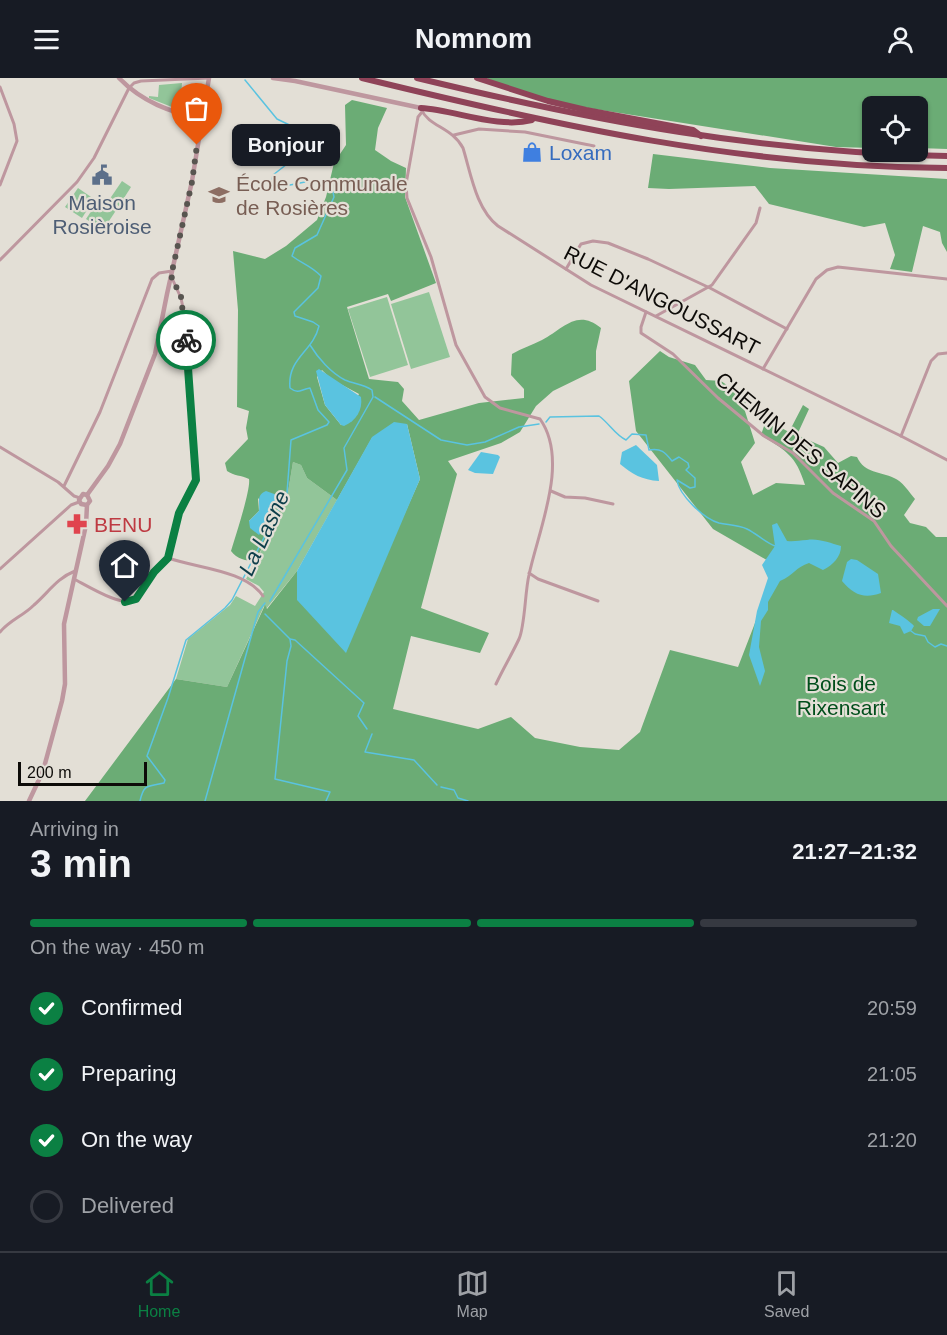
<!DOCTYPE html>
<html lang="en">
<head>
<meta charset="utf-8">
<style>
  :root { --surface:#171b24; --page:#20242c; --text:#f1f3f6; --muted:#9ea1a6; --line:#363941; --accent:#0b8043 }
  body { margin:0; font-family:Helvetica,sans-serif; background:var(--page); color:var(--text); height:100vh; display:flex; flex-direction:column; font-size:22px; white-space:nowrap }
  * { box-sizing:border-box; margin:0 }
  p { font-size:20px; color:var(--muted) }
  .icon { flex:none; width:33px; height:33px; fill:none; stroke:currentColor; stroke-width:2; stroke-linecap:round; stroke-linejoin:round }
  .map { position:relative; height:723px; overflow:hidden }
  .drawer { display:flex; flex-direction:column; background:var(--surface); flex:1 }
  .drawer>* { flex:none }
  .controls { position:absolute; left:862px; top:18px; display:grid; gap:12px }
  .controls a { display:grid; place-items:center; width:66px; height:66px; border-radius:9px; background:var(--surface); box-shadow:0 2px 4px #0004; font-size:30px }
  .scale { position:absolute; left:18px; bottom:15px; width:129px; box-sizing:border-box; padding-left:6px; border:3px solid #0d0b08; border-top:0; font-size:16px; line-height:21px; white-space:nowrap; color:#0d0b08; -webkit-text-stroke:4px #e3dfd6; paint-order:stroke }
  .pin { position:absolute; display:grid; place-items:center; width:51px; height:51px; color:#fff; margin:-62px -26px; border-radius:50% 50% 50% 0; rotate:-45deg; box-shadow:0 0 6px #0007 }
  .pin .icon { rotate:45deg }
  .courier { position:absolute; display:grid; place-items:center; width:60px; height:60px; margin:-30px; border:4px solid #0b8043; border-radius:50%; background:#fff; color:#222; box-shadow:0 2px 8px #0007 }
  .bubble { position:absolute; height:42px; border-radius:9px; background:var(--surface); box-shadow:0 2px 4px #0004; font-size:20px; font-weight:600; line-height:42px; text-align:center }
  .summary em { font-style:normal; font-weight:600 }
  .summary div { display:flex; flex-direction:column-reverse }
  .summary { display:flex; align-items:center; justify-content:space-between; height:102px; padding:0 30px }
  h1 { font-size:39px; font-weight:600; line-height:45px }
  .bar { display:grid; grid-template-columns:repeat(4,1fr); gap:9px 6px; align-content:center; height:72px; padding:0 30px }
  .bar i { height:8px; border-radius:4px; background:var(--line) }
  .bar .selected { background:var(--accent) }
  .bar p { grid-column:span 4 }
  ol { padding:0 30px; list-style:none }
  li { display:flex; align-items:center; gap:18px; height:66px }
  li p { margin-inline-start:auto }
  li .icon { padding:6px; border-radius:50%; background:var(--accent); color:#fff; stroke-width:4 }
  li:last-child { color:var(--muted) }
  li i { width:33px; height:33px; border:3px solid var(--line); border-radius:50% }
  header { display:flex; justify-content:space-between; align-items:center; height:78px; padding:0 30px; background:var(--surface); font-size:27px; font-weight:600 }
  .dock { display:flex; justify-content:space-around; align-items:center; height:84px; border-top:2px solid var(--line); background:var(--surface); font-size:16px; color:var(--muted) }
  .dock a { display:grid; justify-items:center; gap:3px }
  .dock .selected { color:var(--accent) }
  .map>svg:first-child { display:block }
  .green { fill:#92c599 }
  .forest { fill:#6bac75; fill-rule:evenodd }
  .water { fill:#5ac3e0 }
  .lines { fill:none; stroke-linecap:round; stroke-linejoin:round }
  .stream { stroke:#5ac3e0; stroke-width:1.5 }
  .minor { stroke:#be979f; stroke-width:3 }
  .tertiary { stroke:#be979f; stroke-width:4.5 }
  .motorway { stroke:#8f4358; stroke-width:6 }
  .done { stroke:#585550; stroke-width:6; stroke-dasharray:0 10.8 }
  .route { stroke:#0b8043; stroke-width:8 }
  .labels { text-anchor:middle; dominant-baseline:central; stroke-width:4.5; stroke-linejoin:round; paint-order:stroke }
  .shop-label { font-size:21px; fill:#366cbe; stroke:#e3dfd6; text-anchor:start }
  .education-label { font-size:21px; fill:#785e54; stroke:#e3dfd6; text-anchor:start }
  .service-label { font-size:21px; fill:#4e5e75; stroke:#e3dfd6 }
  .street-label { font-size:21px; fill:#0d0b08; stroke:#e3dfd6 }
  .health-label { font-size:21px; fill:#be3a42; stroke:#e3dfd6; text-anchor:start }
  .park-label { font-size:21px; fill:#004e1b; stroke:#e3dfd6 }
  .water-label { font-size:22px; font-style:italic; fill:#0d3e4a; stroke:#e3dfd6 }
</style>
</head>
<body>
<header><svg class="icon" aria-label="menu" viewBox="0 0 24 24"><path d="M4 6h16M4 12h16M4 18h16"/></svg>Nomnom<svg class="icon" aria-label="person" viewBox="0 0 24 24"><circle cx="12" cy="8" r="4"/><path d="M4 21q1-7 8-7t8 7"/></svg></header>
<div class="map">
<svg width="947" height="723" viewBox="0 0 947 723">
  <rect width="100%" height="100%" fill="#e3dfd6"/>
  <g class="green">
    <polygon points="182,5 180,30 182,30 182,33 149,20 149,18 158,19 159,7"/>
    <polygon points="195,5 200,7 204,12 200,33 195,36 190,33"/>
    <polygon points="122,103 131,109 119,128 109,122"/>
    <polygon points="78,110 94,121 82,140 65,129"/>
    <polygon points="100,120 117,131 103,152 86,141"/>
    <polygon points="429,214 450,279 411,291 391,226"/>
    <polygon points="387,219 408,287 370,299 348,231"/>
    <polygon points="293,384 301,387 307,400 337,422 297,493 266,531 264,528 227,609 176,601 188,561 230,527 236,518 255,528 264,514 259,508 246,501 286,426"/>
  </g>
  <g class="forest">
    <polygon points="486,0 947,0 947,71 918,70 918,28 873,28 873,70 836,69 569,27 517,13"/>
    <path d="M352 22 387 30 378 50 375 72 391 83 406 90 405 119 436 205 391 223 388 216 347 229 369 301 398 304 404 311 402 323 419 342 479 325 524 320V311L511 297 512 276C522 270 532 267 542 262 563 251 577 230 601 250L596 273V292L553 313 536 328 520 354 501 365 448 383 457 396 421 530 489 555 480 575 411 558 393 631 478 651 511 639 535 660 580 669 619 672 640 654 670 572 738 589 777 488 713 451 636 353 629 303 660 273 669 279 695 287 706 302 721 303 747 321 744 330 755 365 741 384 753 417 776 405 805 407C796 377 786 373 761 357L766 342 789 354 803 327 809 331 797 357 824 369 838 385 851 378 857 379C865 396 880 393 894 400 902 403 909 414 915 421L904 437 910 445 926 449 936 459H947V723H85L176 601 227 609 265 527 267 531 297 493V522L400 446 420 401 407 346 372 360 337 422 307 400 301 387 293 384 286 426 255 483C246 483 237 481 231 473 235 460 251 411 249 401 241 397 234 398 227 393L225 385 248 361 246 350 249 333 237 329 238 232 233 173 265 181 286 168 317 142 326 119 334 85 346 67 345 27ZM322 292 331 301 359 316 341 347 325 327 317 299ZM258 420 272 436 265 449 249 443 259 433Z"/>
    <polygon points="653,76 770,90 947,101 947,174 942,165 940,154 923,148 912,194 890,191 895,177 885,145 864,149 769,126 755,108 669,111 648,110"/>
  </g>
  <g class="water">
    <path d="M319 291 361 319C363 332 356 343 344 348L341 347 325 327 316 293Z"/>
    <polygon points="394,344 407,346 420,401 346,575 297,522 297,493 372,359"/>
    <path d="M636 367 657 387 659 403C642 402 632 396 620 386L622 374Z"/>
    <polygon points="481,374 498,377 500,379 493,396 475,395 468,392"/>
    <path d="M266 413 277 417 278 421 265 449 259 457 250 450 249 443 259 433C260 424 256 417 266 413Z"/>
    <path d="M777 445 787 463C795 464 799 462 807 462 818 460 830 465 841 468 841 479 833 487 823 492L809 485C796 489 794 497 780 503L768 524V532L761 543 759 569 765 593 760 608 749 577 757 533 768 500 762 487 775 468 772 447Z"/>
    <path d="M851 481 857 482 878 496 881 515C864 521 854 517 842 503L847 484Z"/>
    <polygon points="933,531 940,531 930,548 924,548 917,542 918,539"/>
    <path d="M892 532H893C899 536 911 544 914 548L911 553 904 556 900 548 889 545Z"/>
  </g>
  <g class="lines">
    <g class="stream">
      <polyline points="375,319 441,362 467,367 485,364 519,349 539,346"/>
      <path d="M546 344 550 339 599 338C609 345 615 357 626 362L632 356 646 357 649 372C661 370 665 374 672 383L679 379 688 385 689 389 686 392 695 400V409L690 410 677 402C679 417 704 441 719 445 728 447 738 447 747 451 757 456 765 464 775 468"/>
      <path d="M270 523 347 392 344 370 373 319 372 312C363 306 354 306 345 302 331 295 318 280 310 267"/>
      <polyline points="265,536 290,561 295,562 364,625 358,638 367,651"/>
      <polyline points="911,553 915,556 925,558 928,564 935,569 941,566 947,568"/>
      <polyline points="290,561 291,568 287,583 275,701 330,714 326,723"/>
      <polyline points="372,656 365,674 414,682 437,707"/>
      <polyline points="441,709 454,712 458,720 468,723"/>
      <path d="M140 723C144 705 148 709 164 705L165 702 147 678 168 620 186 562 225 530 232 522 287 415 291 362 327 347 329 344 318 332 310 310C301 311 299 317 290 310 287 280 313 274 319 248L313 244 295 238 294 234 318 210 321 198C310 187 304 187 292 178L295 170 317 157 334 119 331 104 310 103 275 110 271 106 273 97 296 79 308 63 304 54 277 41 245 2"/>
      <polyline points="205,723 258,534 265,525"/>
    </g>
    <g class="minor">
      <polyline points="0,9 14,46 17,63 0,107"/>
      <path d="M421 31C429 49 452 49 463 70 471 96 476 131 498 148L591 207 901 358 947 382"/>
      <path d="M422 34 418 39 406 106 407 120 431 179 456 267 485 319 500 330 540 341C570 383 538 453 529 497 525 513 525 548 519 561 512 576 503 591 496 606"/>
      <polyline points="454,57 479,51 525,54 594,68"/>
      <polyline points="0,182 77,104 94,80 129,10 134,5 141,3 209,0"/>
      <polyline points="566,191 581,166 593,163 608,165 648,181 710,210 787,251"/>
      <polyline points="646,234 641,249 641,255 673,276 718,320 764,358 793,375 833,415 874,443 891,468 947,528"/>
      <polyline points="656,238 712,207 756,145 760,130"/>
      <polyline points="763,291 816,201 827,192 838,189 947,201"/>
      <polyline points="901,358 931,283 938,276 947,275"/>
      <polyline points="0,369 58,404 74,418 80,420"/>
      <polyline points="64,408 100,334 152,201 159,195 172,193"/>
      <polyline points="551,413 565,419 585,420 613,426"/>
      <polyline points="168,480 179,435 197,398 184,235 181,220 171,198"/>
      <path d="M168 480C196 490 245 492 263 518"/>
      <polyline points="0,491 71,427 79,424"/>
      <polyline points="529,495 538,501 598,523"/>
      <path d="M74 501C86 507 124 531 135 521 148 511 153 492 168 480"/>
      <path d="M0 554C10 542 23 538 34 527 48 515 57 500 75 493"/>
    </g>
    <g class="tertiary">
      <path d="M119 0C142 24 170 34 202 41"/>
      <polyline points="273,0 295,3 421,30"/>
      <polyline points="87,417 108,388 120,366 155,276 167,216 192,103 209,0"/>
      <polyline points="87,427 81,426 79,422 83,416 87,417"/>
      <polyline points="29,723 43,693 62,623 65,606 64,546 86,447 87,427 90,423 87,417"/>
    </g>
    <g class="motorway">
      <path d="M362 0C558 48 744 89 947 90"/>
      <path d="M417 0C594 43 764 75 947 78"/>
      <polyline points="477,0 548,23 586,32 693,52 701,58"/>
      <path d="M421 30C455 32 498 51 532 42"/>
    </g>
  </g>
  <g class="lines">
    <polyline class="done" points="186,262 181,219 171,198 192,104 197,67"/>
    <polyline class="route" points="125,524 136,521 154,494 168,480 179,435 196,402 186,262"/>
  </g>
  <defs>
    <g id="shop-bare" transform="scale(1.62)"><path d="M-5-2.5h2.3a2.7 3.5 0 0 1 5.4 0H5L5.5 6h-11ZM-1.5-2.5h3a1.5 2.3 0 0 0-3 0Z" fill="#3f7fe0" stroke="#e3dfd6" stroke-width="2.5" paint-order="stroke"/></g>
    <g id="civic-bare" transform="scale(1.62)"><path d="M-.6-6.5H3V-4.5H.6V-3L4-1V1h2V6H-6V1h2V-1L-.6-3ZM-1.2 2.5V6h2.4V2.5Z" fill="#5c6f8a" stroke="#e3dfd6" stroke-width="2.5" paint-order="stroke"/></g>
    <g id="school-bare" transform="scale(1.62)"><path d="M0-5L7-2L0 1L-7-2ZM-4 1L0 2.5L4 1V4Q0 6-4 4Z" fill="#8d6e63" stroke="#e3dfd6" stroke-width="2.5" paint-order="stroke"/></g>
    <g id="pharmacy-bare" transform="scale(1.62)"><path d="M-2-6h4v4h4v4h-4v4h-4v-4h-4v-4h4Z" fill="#e0444e" stroke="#e3dfd6" stroke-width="2.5" paint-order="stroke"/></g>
  </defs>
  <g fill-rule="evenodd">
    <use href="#shop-bare" x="532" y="74"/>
    <use href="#civic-bare" x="102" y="97"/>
    <use href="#school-bare" x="219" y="117"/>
    <use href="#pharmacy-bare" x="77" y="446"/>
  </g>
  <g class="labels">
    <g class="shop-label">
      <text x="549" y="74">Loxam</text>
    </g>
    <g class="education-label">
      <text x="236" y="105">École Communale<tspan x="236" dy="24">de Rosières</tspan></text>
    </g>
    <g class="service-label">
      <text x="102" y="124">Maison<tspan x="102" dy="24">Rosièroise</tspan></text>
    </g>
    <g class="street-label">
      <text transform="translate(662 222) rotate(27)">RUE D'ANGOUSSART</text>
      <text transform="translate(801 367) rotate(40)">CHEMIN DES SAPINS</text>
    </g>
    <g class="health-label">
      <text x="94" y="446">BENU</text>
    </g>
    <g class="park-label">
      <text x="841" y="605">Bois de<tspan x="841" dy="24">Rixensart</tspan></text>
    </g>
    <g class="water-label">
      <text transform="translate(264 455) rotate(-65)">La Lasne</text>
    </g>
  </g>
</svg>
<div class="controls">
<a><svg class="icon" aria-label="locate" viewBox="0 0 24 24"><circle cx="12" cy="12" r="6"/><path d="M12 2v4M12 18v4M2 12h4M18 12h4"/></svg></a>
</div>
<div class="scale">200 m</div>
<div class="pin" style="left:197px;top:67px;background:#ea580c"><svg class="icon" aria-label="bag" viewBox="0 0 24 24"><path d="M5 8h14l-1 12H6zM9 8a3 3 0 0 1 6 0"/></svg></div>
<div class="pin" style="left:125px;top:524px;background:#1f2937"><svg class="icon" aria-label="home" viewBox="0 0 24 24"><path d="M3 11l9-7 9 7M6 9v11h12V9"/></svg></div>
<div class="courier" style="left:186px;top:262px"><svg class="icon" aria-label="bike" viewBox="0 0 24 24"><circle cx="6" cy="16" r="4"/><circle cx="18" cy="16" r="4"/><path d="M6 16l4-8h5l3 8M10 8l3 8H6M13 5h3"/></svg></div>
<div class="bubble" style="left:232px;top:46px;width:108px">Bonjour</div>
</div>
<section class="drawer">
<div class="summary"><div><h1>3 min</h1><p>Arriving in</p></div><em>21:27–21:32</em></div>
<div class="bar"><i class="selected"></i><i class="selected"></i><i class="selected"></i><i></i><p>On the way · 450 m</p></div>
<ol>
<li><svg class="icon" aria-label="check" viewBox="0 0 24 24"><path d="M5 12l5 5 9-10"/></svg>Confirmed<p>20:59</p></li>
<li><svg class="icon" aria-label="check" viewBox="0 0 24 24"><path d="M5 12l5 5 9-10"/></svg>Preparing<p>21:05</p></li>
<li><svg class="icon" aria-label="check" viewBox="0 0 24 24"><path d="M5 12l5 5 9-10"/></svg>On the way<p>21:20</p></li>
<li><i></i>Delivered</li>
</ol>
</section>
<nav class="dock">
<a class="selected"><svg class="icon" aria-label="home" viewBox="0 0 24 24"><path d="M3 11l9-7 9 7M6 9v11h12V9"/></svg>Home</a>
<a><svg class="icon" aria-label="map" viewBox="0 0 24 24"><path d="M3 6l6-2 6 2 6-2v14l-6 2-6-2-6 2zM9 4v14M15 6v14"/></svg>Map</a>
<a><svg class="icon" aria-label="saved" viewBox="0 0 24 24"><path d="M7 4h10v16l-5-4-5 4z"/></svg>Saved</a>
</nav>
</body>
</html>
